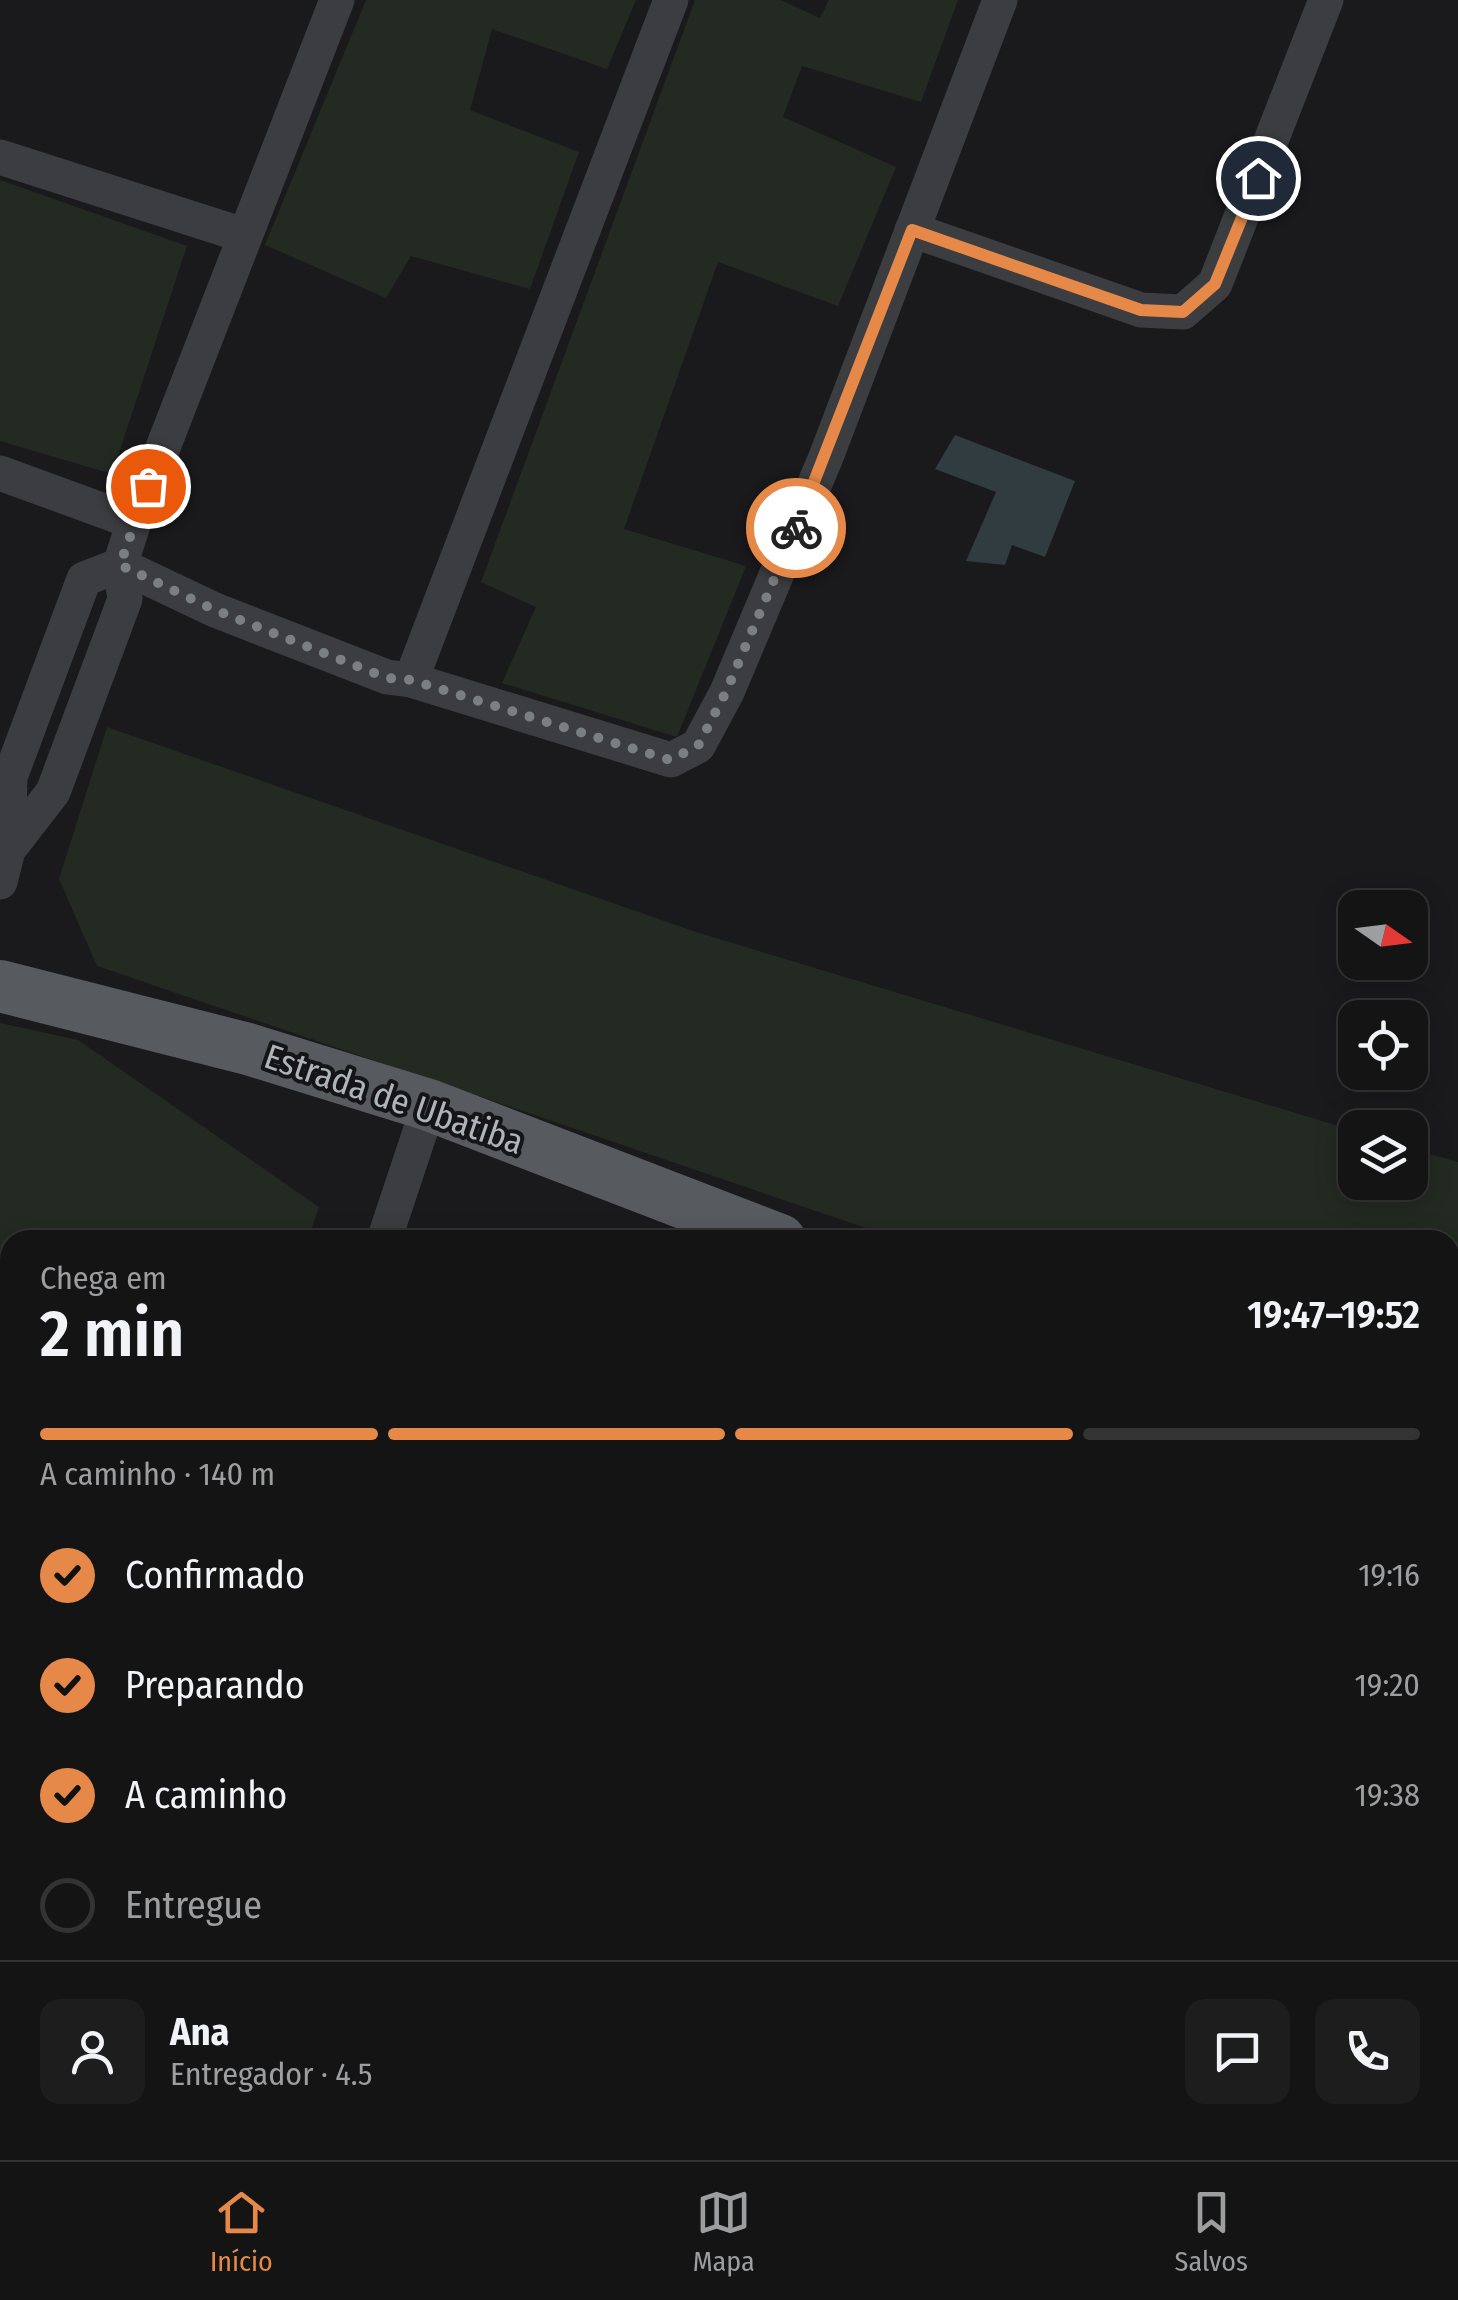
<!DOCTYPE html>
<html lang="pt">
<head>
<meta charset="utf-8">
<style>
  :root { --surface:#141415; --page:#1d1d1e; --text:#f1f3f6; --muted:#9d9ea0; --line:#333334; --accent:#e68948 }
  body { margin:0; font-family:"Fira Sans Condensed",sans-serif; background:var(--page); color:var(--text); height:100vh; display:flex; flex-direction:column; font-size:38px; white-space:nowrap }
  * { box-sizing:border-box; margin:0 }
  p { font-size:32px; color:var(--muted) }
  .icon { flex:none; width:55px; height:55px; fill:none; stroke:currentColor; stroke-width:2; stroke-linecap:round; stroke-linejoin:round }
  .map { position:relative; flex:1; overflow:hidden }
  .details { position:absolute; left:0px; top:1230px; width:1460px; height:930px; display:flex; flex-direction:column; background:var(--surface); border-radius:30px 30px 0 0; box-shadow:0 5px 25px #0003,0 0 0 2px var(--line) }
  .details>* { flex:none }
  .needle { width:65px; rotate:104deg }
  .fabs { position:absolute; left:1338px; top:890px; display:grid; gap:20px }
  .fabs a { display:grid; place-items:center; width:90px; height:90px; border-radius:20px; background:var(--surface); box-shadow:0 5px 25px #0003,0 0 0 2px var(--line); font-size:50px }
  .pin { position:absolute; display:grid; place-items:center; width:85px; height:85px; color:#fff; margin:-42px; border:5px solid #fff; border-radius:50%; box-shadow:0 2px 10px #0007 }
  .courier { position:absolute; display:grid; place-items:center; width:100px; height:100px; margin:-50px; border:8px solid #e68948; border-radius:50%; background:#fff; color:#222; box-shadow:0 2px 12px #0007 }
  .headline em { font-style:normal; font-weight:600 }
  .headline div { display:flex; flex-direction:column-reverse }
  .headline { display:flex; align-items:center; justify-content:space-between; height:170px; padding:0 40px }
  h1 { font-size:65px; font-weight:600; line-height:75px }
  .bar { display:grid; grid-template-columns:repeat(4,1fr); gap:15px 10px; align-content:center; height:120px; padding:0 40px }
  .bar i { height:12px; border-radius:8px; background:var(--line) }
  .bar .on { background:var(--accent) }
  .bar p { grid-column:span 4 }
  .line { display:flex; align-items:center; gap:25px; padding:0 40px; border-top:2px solid var(--line) }
  .line div { flex:1 }
  .round { display:grid; place-items:center; flex:none; width:105px; height:105px; border-radius:20px; background:var(--page) }
  ol { padding:0 40px; list-style:none }
  li { display:flex; align-items:center; gap:30px; height:110px }
  li p { margin-inline-start:auto }
  li .icon { padding:10px; border-radius:50%; background:var(--accent); color:#111; stroke-width:4 }
  li:last-child { color:var(--muted) }
  li i { width:55px; height:55px; border:5px solid var(--line); border-radius:50% }
  .menu { display:flex; justify-content:space-around; align-items:center; height:140px; border-top:2px solid var(--line); background:var(--surface); font-size:28px; color:var(--muted) }
  .menu a { display:grid; justify-items:center; gap:5px }
  .menu .on { color:var(--accent) }
  .map>svg:first-child { display:block }
  .green { fill:#232a22 }
  .water { fill:#303c3f }
  .lines { fill:none; stroke-linecap:round; stroke-linejoin:round }
  .minor { stroke:#3b3d41; stroke-width:35 }
  .primary { stroke:#575b5f; stroke-width:52 }
  .done { stroke:#7a7f83; stroke-width:10; stroke-dasharray:0 18 }
  .route { stroke:#e68948; stroke-width:12 }
  .labels { text-anchor:middle; dominant-baseline:central; stroke-width:8; stroke-linejoin:round; paint-order:stroke }
  .street-label { font-size:35px; fill:#adb5ba; stroke:#151517 }
</style>
</head>
<body>
<div class="map">
<svg width="1458" height="2160" viewBox="0 0 1458 2160">
  <rect width="100%" height="100%" fill="#1a1a1c"/>
  <g class="green">
    <polygon points="366,0 636,0 607,69 492,29 470,110 579,152 530,289 411,256 386,298 265,245"/>
    <polygon points="695,0 780,0 820,18 829,0 958,0 921,102 802,66 783,117 896,167 838,306 718,262 624,529 746,566 677,737 502,683 536,607 481,582"/>
    <polygon points="0,180 187,246 112,474 0,441"/>
    <polygon points="107,727 696,932 1355,1131 1355,1182 1410,1182 1410,1148 1458,1162 1458,1453 1450,1451 1450,1240 901,1240 97,966 59,879"/>
    <polygon points="0,1023 78,1040 319,1207 308,1240 10,1240 10,1364 0,1361"/>
    <polygon points="0,1423 10,1426 10,1576 0,1574"/>
    <polygon points="0,1660 10,1662 10,1746 0,1788"/>
    <polygon points="0,1813 10,1816 10,1971 0,1968"/>
    <polygon points="84,2150 297,2150 320,2160 80,2160"/>
  </g>
  <polygon class="water" points="955,435 1075,481 1045,557 1012,545 1005,565 966,561 996,492 935,469"/>
  <g class="lines">
    <g class="minor">
      <polyline points="0,157 243,235"/>
      <polyline points="912,230 1141,310 1183,312 1215,284 1326,0"/>
      <polyline points="0,473 134,522"/>
      <polyline points="411,680 671,760 698,746 727,692 826,457 1000,0"/>
      <polyline points="8,850 53,792 125,599 120,565 134,522 337,0"/>
      <polyline points="0,882 8,850 10,777 84,579 120,565 215,610 387,677 411,680 671,0"/>
      <polyline points="384,1240 429,1105"/>
      <polyline points="0,1610 10,1612"/>
      <polyline points="1450,1772 1458,1782"/>
      <polyline points="0,1997 10,1999"/>
      <polyline points="1450,2011 1458,2002"/>
      <polyline points="43,2160 46,2150"/>
      <polyline points="562,2160 567,2150"/>
      <polyline points="1252,2160 1265,2150"/>
    </g>
    <g class="primary">
      <polyline points="0,986 248,1049 429,1105 780,1240"/>
      <polyline points="1450,1481 1458,1482"/>
    </g>
  </g>
  <g class="lines">
    <polyline class="done" points="148,486 120,565 215,610 387,678 411,680 670,760 698,746 726,692 796,528"/>
    <polyline class="route" points="796,528 912,230 1141,310 1183,312 1215,284 1258,178"/>
  </g>
  <g class="labels">
    <g class="street-label">
      <text transform="translate(394 1099) rotate(19)">Estrada de Ubatiba</text>
    </g>
  </g>
</svg>
<div class="fabs">
<a><svg class="needle" viewBox="-14 -14 28 28"><path d="M0-13l5 13h-10z" fill="#e53935"/><path d="M0 13l5-13h-10z" fill="#9d9ea0"/></svg></a>
<a><svg class="icon" aria-label="locate" viewBox="0 0 24 24"><circle cx="12" cy="12" r="6"/><path d="M12 2v4M12 18v4M2 12h4M18 12h4"/></svg></a>
<a><svg class="icon" aria-label="layers" viewBox="0 0 24 24"><path d="M12 4l9 5-9 5-9-5zM3 14l9 5 9-5"/></svg></a>
</div>
<div class="pin" style="left:148px;top:486px;background:#ea580c"><svg class="icon" aria-label="bag" viewBox="0 0 24 24"><path d="M5 8h14l-1 12H6zM9 8a3 3 0 0 1 6 0"/></svg></div>
<div class="pin" style="left:1258px;top:178px;background:#1f2937"><svg class="icon" aria-label="home" viewBox="0 0 24 24"><path d="M3 11l9-7 9 7M6 9v11h12V9"/></svg></div>
<div class="courier" style="left:796px;top:528px"><svg class="icon" aria-label="bike" viewBox="0 0 24 24"><circle cx="6" cy="16" r="4"/><circle cx="18" cy="16" r="4"/><path d="M6 16l4-8h5l3 8M10 8l3 8H6M13 5h3"/></svg></div>
<section class="details">
<div class="headline"><div><h1>2 min</h1><p>Chega em</p></div><em>19:47–19:52</em></div>
<div class="bar"><i class="on"></i><i class="on"></i><i class="on"></i><i></i><p>A caminho · 140 m</p></div>
<ol>
<li><svg class="icon" aria-label="check" viewBox="0 0 24 24"><path d="M5 12l5 5 9-10"/></svg>Confirmado<p>19:16</p></li>
<li><svg class="icon" aria-label="check" viewBox="0 0 24 24"><path d="M5 12l5 5 9-10"/></svg>Preparando<p>19:20</p></li>
<li><svg class="icon" aria-label="check" viewBox="0 0 24 24"><path d="M5 12l5 5 9-10"/></svg>A caminho<p>19:38</p></li>
<li><i></i>Entregue</li>
</ol>
<div class="line" style="height:180px"><a class="round"><svg class="icon" aria-label="person" viewBox="0 0 24 24"><circle cx="12" cy="8" r="4"/><path d="M4 21q1-7 8-7t8 7"/></svg></a><div><b>Ana</b><p>Entregador · 4.5</p></div><a class="round"><svg class="icon" aria-label="chat" viewBox="0 0 24 24"><path d="M4 5h16v11H9l-5 4z"/></svg></a><a class="round"><svg class="icon" aria-label="phone" viewBox="0 0 24 24"><path d="M5 4h4l2 5-3 2q2 4 5 5l2-3 5 2v4C11 20 4 13 5 4z"/></svg></a></div>
</section>
</div>
<nav class="menu">
<a class="on"><svg class="icon" aria-label="home" viewBox="0 0 24 24"><path d="M3 11l9-7 9 7M6 9v11h12V9"/></svg>Início</a>
<a><svg class="icon" aria-label="map" viewBox="0 0 24 24"><path d="M3 6l6-2 6 2 6-2v14l-6 2-6-2-6 2zM9 4v14M15 6v14"/></svg>Mapa</a>
<a><svg class="icon" aria-label="saved" viewBox="0 0 24 24"><path d="M7 4h10v16l-5-4-5 4z"/></svg>Salvos</a>
</nav>
</body>
</html>
